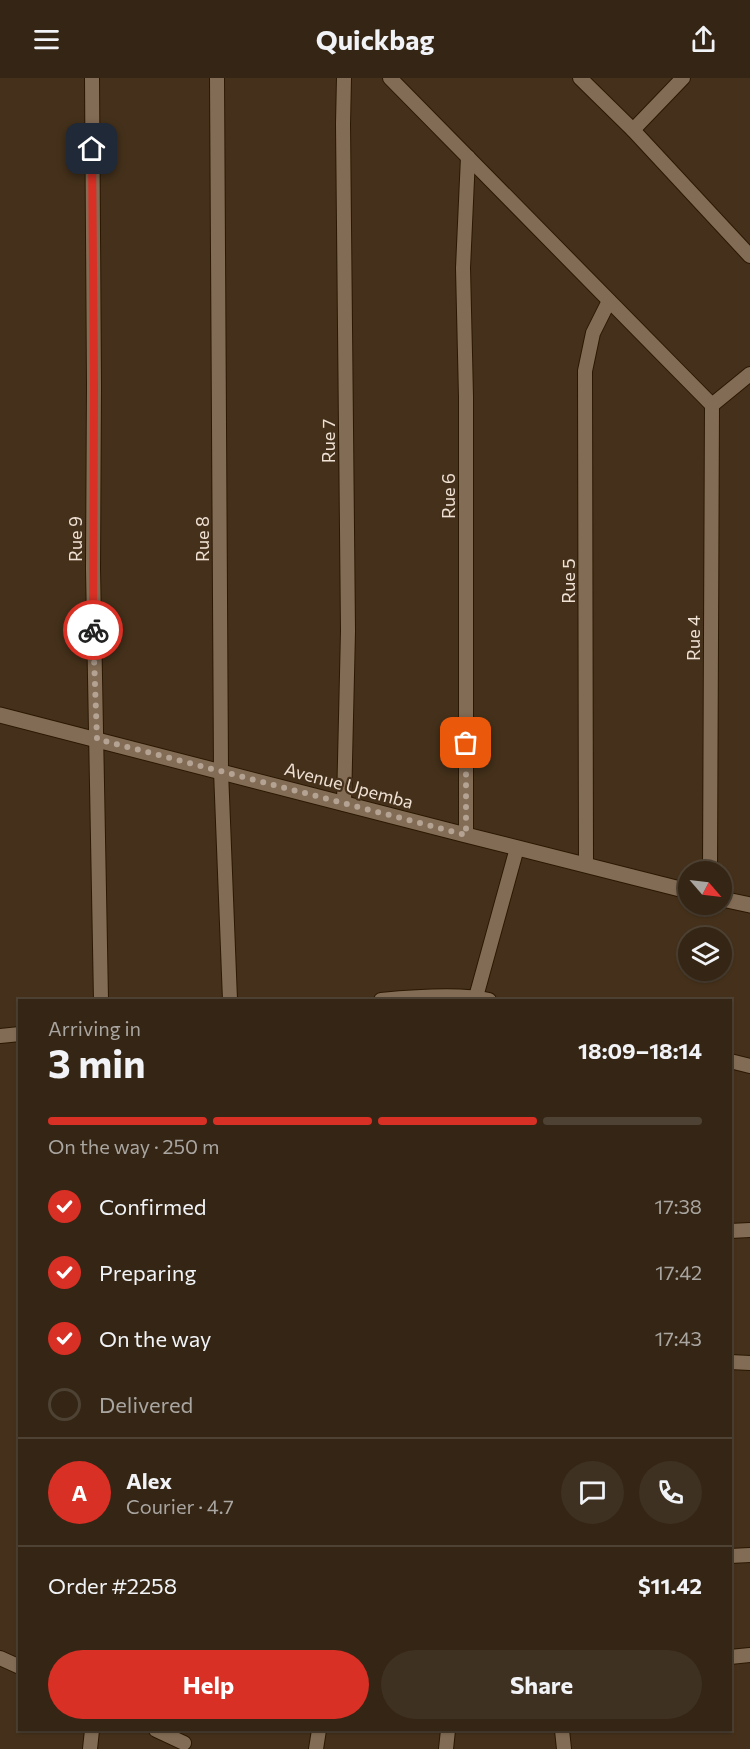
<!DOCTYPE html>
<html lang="en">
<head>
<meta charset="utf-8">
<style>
  :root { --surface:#342514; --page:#3f3122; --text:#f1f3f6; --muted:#a9a5a0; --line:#4e4234; --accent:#d93025 }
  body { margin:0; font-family:Commissioner,sans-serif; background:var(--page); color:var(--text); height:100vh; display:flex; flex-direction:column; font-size:22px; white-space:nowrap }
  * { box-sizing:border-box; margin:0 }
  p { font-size:20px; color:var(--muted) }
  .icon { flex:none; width:33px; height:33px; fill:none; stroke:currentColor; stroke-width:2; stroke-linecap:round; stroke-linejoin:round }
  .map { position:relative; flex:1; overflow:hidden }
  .drawer { position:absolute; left:18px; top:921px; width:714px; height:732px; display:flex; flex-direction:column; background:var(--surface); border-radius:0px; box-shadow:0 2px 4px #0004,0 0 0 2px var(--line) }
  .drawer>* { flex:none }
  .needle { width:39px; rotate:118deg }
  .controls { position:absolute; left:678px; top:783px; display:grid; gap:12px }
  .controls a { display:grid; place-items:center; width:54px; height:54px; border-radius:50%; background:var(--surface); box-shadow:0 2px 4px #0004,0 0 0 2px var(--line); font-size:30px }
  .pin { position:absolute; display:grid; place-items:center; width:51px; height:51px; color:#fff; margin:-26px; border-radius:12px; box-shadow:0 3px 9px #0006 }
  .courier { position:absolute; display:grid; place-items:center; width:60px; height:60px; margin:-30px; border:4px solid #d93025; border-radius:50%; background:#fff; color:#222; box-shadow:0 2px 8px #0007 }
  .head em { font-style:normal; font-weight:700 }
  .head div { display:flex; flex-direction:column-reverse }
  .head { display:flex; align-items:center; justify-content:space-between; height:102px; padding:0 30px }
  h1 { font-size:39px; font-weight:700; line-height:45px }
  .bar { display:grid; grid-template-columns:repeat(4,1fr); gap:9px 6px; align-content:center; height:72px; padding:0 30px }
  .bar i { height:8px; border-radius:4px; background:var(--line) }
  .bar .active { background:var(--accent) }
  .bar p { grid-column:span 4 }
  .line { display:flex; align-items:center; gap:15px; padding:0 30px; border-top:2px solid var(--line) }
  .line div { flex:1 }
  .round { display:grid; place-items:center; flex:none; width:63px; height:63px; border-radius:32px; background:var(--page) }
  ol { padding:0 30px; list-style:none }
  li { display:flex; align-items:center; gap:18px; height:66px }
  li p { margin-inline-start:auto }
  li .icon { padding:6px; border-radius:50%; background:var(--accent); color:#fff; stroke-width:4 }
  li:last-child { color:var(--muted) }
  li i { width:33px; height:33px; border:3px solid var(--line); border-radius:50% }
  .action { display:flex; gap:12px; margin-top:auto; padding:12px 30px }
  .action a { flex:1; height:69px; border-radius:36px; background:var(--accent); color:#fff; font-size:24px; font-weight:700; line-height:69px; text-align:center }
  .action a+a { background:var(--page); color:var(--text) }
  header { display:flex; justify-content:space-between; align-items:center; height:78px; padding:0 30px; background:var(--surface); font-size:27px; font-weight:700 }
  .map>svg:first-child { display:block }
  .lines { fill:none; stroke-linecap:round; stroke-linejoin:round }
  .minor-casing { stroke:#2b1803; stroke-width:16 }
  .tertiary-casing { stroke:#2b1803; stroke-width:17 }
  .minor { stroke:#836c55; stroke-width:14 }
  .tertiary { stroke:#836c55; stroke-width:15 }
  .done { stroke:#b4a393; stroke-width:6; stroke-dasharray:0 10.8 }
  .route { stroke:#d93025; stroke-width:8 }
  .labels { text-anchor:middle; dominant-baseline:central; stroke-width:4.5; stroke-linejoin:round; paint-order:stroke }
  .street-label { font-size:18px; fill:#efe1d4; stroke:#45311b }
</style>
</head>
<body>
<header><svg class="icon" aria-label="menu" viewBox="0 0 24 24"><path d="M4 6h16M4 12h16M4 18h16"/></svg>Quickbag<svg class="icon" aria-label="share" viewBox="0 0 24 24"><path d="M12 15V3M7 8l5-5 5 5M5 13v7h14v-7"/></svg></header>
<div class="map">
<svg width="750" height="1671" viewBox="0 0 750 1671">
  <rect width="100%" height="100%" fill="#45311b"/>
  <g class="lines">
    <g class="minor-casing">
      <g id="minor">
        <polyline points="92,0 94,308 93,491 101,922"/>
        <polyline points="217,0 221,693 230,922"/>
        <polyline points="390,0 712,327"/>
        <polyline points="580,0 633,52 750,178"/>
        <polyline points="633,52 683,0"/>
        <polyline points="712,327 750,296"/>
        <polyline points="344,726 348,553 343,46 344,0"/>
        <polyline points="466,757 466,319 463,190 468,79"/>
        <polyline points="586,787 585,293 593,255 609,223"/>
        <polyline points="710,794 712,327"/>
        <polyline points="476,919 517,770"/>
        <path d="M381 922C412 919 460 915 489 922"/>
        <polyline points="0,958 20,956"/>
        <polyline points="730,983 750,988"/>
        <polyline points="730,1153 750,1152"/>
        <polyline points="730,1284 750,1285"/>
        <polyline points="730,1478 750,1477"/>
        <polyline points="730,1579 750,1577"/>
        <polyline points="0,1580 20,1589"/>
        <polyline points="156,1652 184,1665"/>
        <polyline points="562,1652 564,1671"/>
        <polyline points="90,1671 92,1652"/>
        <polyline points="316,1671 319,1652"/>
        <polyline points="446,1671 448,1652"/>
      </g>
    </g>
    <g class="tertiary-casing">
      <g id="tertiary">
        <polyline points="0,637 466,757 688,813"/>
        <polyline points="722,821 750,827"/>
      </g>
    </g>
    <use href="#minor" class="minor"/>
    <use href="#tertiary" class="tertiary"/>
  </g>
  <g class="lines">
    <polyline class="done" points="93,552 97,661 466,757 466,665"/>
    <polyline class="route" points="92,71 94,308 93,552"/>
  </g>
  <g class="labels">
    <g class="street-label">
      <text transform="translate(328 363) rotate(-90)">Rue 7</text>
      <text transform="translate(448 418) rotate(-90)">Rue 6</text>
      <text transform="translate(75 461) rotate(-90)">Rue 9</text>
      <text transform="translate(202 461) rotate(-90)">Rue 8</text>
      <text transform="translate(568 503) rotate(-90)">Rue 5</text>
      <text transform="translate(693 560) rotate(-90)">Rue 4</text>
      <text transform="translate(349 707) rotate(15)">Avenue Upemba</text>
    </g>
  </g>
</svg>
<div class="controls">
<a><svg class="needle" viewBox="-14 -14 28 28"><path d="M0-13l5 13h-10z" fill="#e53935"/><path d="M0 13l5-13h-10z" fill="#a9a5a0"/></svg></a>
<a><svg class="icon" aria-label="layers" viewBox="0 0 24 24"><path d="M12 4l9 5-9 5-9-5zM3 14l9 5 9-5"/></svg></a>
</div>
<div class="pin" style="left:466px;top:665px;background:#ea580c"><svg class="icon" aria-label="bag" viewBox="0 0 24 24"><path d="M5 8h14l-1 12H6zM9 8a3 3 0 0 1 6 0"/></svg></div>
<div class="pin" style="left:92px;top:71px;background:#1f2937"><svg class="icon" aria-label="home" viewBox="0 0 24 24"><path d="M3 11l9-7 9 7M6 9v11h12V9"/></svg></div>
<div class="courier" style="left:93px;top:552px"><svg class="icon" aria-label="bike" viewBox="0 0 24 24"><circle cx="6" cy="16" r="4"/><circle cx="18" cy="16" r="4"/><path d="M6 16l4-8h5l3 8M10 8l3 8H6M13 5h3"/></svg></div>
<section class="drawer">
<div class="head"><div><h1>3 min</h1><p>Arriving in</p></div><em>18:09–18:14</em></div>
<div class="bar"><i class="active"></i><i class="active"></i><i class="active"></i><i></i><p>On the way · 250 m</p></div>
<ol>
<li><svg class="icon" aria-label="check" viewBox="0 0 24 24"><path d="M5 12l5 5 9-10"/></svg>Confirmed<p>17:38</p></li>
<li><svg class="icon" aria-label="check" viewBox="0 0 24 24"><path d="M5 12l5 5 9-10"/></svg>Preparing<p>17:42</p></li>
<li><svg class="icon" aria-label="check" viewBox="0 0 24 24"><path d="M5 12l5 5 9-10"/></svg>On the way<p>17:43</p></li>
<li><i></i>Delivered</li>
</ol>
<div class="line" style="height:108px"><b class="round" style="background:var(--accent);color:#fff">A</b><div><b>Alex</b><p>Courier · 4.7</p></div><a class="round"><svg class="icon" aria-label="chat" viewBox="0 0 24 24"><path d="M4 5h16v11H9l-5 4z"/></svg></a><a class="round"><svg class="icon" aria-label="phone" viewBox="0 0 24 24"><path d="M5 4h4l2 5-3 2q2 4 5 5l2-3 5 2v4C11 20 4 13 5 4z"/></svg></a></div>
<div class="line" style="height:78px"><div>Order #2258</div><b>$11.42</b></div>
<div class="action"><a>Help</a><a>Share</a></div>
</section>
</div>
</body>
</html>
